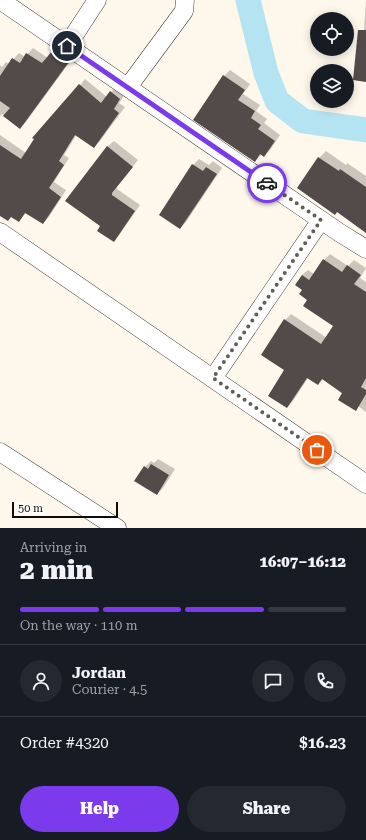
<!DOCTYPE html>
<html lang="en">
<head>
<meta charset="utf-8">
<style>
  :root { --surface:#171b24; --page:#242831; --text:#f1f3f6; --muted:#9ea1a6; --line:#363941; --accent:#7c3aed }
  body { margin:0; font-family:"Roboto Serif",serif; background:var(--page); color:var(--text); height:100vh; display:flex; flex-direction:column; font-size:15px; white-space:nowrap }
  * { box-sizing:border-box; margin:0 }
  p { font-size:13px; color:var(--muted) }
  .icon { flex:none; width:22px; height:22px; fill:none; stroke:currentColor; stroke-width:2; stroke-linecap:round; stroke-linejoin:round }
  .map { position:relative; height:528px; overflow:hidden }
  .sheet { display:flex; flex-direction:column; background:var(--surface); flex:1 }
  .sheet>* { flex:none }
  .buttons { position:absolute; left:310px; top:12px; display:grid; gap:8px }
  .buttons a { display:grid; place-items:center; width:44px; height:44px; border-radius:50%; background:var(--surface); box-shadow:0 2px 10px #0003; font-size:20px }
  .scale { position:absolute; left:12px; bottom:10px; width:106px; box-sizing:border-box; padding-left:4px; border:2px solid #0c0c0c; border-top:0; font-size:11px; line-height:14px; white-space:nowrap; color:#0c0c0c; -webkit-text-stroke:3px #fff; paint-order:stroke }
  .pin { position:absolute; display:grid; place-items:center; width:34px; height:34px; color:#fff; margin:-17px; border:2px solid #fff; border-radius:50%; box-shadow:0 1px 4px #0007 }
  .courier { position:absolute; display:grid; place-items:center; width:40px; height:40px; margin:-20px; border:3px solid #7c3aed; border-radius:50%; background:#fff; color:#222; box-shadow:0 1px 5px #0007 }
  .headline em { font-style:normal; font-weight:800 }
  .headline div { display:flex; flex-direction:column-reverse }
  .headline { display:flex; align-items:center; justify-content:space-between; height:68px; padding:0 20px }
  h1 { font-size:26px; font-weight:800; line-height:30px }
  .bar { display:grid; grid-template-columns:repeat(4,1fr); gap:6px 4px; align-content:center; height:48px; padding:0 20px }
  .bar i { height:5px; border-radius:3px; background:var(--line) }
  .bar .current { background:var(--accent) }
  .bar p { grid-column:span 4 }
  .line { display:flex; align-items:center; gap:10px; padding:0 20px; border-top:1px solid var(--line) }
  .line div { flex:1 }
  .round { display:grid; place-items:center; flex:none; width:42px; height:42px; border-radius:21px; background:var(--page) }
  .cta { display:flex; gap:8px; margin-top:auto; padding:8px 20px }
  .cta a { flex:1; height:46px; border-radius:24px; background:var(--accent); color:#fff; font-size:16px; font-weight:800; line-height:46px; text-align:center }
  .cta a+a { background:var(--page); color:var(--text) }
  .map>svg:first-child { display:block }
  .shadow { fill:#0003 }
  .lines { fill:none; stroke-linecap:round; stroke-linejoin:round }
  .river { stroke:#b4e3f1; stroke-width:25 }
  .building { fill:#534b49 }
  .minor-casing { stroke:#3f3f3f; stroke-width:19 }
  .minor { stroke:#fff; stroke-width:18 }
  .done { stroke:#615e5a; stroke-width:4; stroke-dasharray:0 7.2 }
  .route { stroke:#7c3aed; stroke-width:5 }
</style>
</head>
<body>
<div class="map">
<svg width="366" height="528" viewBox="0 0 366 528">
  <rect width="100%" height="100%" fill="#fef7ec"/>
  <g class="shadow">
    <polygon points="366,0 366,81 364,30"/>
    <polygon points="59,45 74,56 26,122 20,128 2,114 0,116 0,65 2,67 6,62 9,64 19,53 25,57 33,48 48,58"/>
    <polygon points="230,70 250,84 243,94 260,105 256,111 267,119 264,123 280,135 270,150 264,156 262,154 255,161 224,76"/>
    <polygon points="85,79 107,97 116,86 126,93 119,103 125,107 100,141 94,147 77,134 64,155 69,158 54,182 66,190 49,217 43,223 26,212 19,221 11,216 0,215 0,135 26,153"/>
    <polygon points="114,141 138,160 117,186 117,189 140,205 119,235 114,241 101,226 67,201 108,146"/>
    <polygon points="326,151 346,165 347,163 366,176 366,231 319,158"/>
    <polygon points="199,159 209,165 213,161 222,168 186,222 180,228 160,214 193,165"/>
    <polygon points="330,254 348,266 354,260 366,268 360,278 366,282 366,412 323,379 318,384 308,378 293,401 287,407 285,370 285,320 291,314 327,338 334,326 309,300 303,290 302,275 308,270 314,274 324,260"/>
    <polygon points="158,459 175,469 163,488 157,494 145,467 151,461 154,463"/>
  </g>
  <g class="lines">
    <polyline class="river" points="248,0 266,73 277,101 303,121 366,130"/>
  </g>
  <g class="building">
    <polygon points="358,30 366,30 366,82 353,80"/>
    <polygon points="53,50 69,62 20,129 3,116 10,108 0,101 0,76 12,58 20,63 26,53 42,63"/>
    <polygon points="223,75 245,90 238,100 255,111 251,118 261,125 258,129 275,141 264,157 260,154 255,162 193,120"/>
    <polygon points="79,84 101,103 110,91 120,99 114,109 119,113 94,148 75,135 59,161 64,165 49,188 61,197 43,224 25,213 19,222 11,217 8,221 0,216 0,145 21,159 34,139 32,138"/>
    <polygon points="107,146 133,167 112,193 112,195 135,211 114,242 97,231 100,226 65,201"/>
    <polygon points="318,157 339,171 340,169 366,187 366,233 337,212 335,215 297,188"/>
    <polygon points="192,164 203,171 206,167 217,174 180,229 159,215"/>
    <polygon points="323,259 342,272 347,265 361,275 354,284 366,292 366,378 361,387 366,390 366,394 356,411 338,400 342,393 322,379 318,385 307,378 287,408 268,396 284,370 261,355 284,319 321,344 333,326 303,306 307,300 299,294 302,290 295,285 302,275 309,280"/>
    <polygon points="151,464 169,475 157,495 134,481 144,466 148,469"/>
  </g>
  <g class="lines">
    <g class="minor-casing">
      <g id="minor">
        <polyline points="0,0 340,233 366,249"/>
        <polyline points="67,46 97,0"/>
        <polyline points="128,87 184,11 185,0"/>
        <polyline points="0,232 366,484"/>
        <polyline points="213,378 321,220"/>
        <polyline points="0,452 117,528"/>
      </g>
    </g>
    <use href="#minor" class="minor"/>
  </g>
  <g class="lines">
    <polyline class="done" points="267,183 321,220 213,378 317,450"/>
    <polyline class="route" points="67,46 267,183"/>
  </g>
</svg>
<div class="buttons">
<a><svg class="icon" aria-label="locate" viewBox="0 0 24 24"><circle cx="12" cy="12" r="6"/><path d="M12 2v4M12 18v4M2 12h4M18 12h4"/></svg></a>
<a><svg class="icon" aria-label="layers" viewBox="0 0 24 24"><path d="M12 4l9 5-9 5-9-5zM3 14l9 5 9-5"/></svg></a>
</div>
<div class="scale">50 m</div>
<div class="pin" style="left:317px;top:450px;background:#ea580c"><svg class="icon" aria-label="bag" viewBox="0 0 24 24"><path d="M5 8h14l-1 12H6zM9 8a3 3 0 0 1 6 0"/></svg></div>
<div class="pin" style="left:67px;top:46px;background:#1f2937"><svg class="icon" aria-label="home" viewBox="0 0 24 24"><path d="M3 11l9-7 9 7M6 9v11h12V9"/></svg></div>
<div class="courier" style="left:267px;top:183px"><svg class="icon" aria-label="car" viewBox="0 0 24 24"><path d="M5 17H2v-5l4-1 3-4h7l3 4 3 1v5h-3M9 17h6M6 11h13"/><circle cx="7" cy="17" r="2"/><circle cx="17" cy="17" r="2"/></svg></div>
</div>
<section class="sheet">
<div class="headline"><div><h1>2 min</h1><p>Arriving in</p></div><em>16:07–16:12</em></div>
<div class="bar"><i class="current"></i><i class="current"></i><i class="current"></i><i></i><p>On the way · 110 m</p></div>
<div class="line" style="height:72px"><a class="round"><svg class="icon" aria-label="person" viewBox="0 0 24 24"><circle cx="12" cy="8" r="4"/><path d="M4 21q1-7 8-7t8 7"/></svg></a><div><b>Jordan</b><p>Courier · 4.5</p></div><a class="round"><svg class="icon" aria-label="chat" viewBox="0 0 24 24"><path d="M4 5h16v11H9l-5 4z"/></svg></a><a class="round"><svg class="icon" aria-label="phone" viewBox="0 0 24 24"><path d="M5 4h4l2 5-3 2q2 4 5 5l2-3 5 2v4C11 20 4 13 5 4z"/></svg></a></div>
<div class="line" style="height:52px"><div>Order #4320</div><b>$16.23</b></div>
<div class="cta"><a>Help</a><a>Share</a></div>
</section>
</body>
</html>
